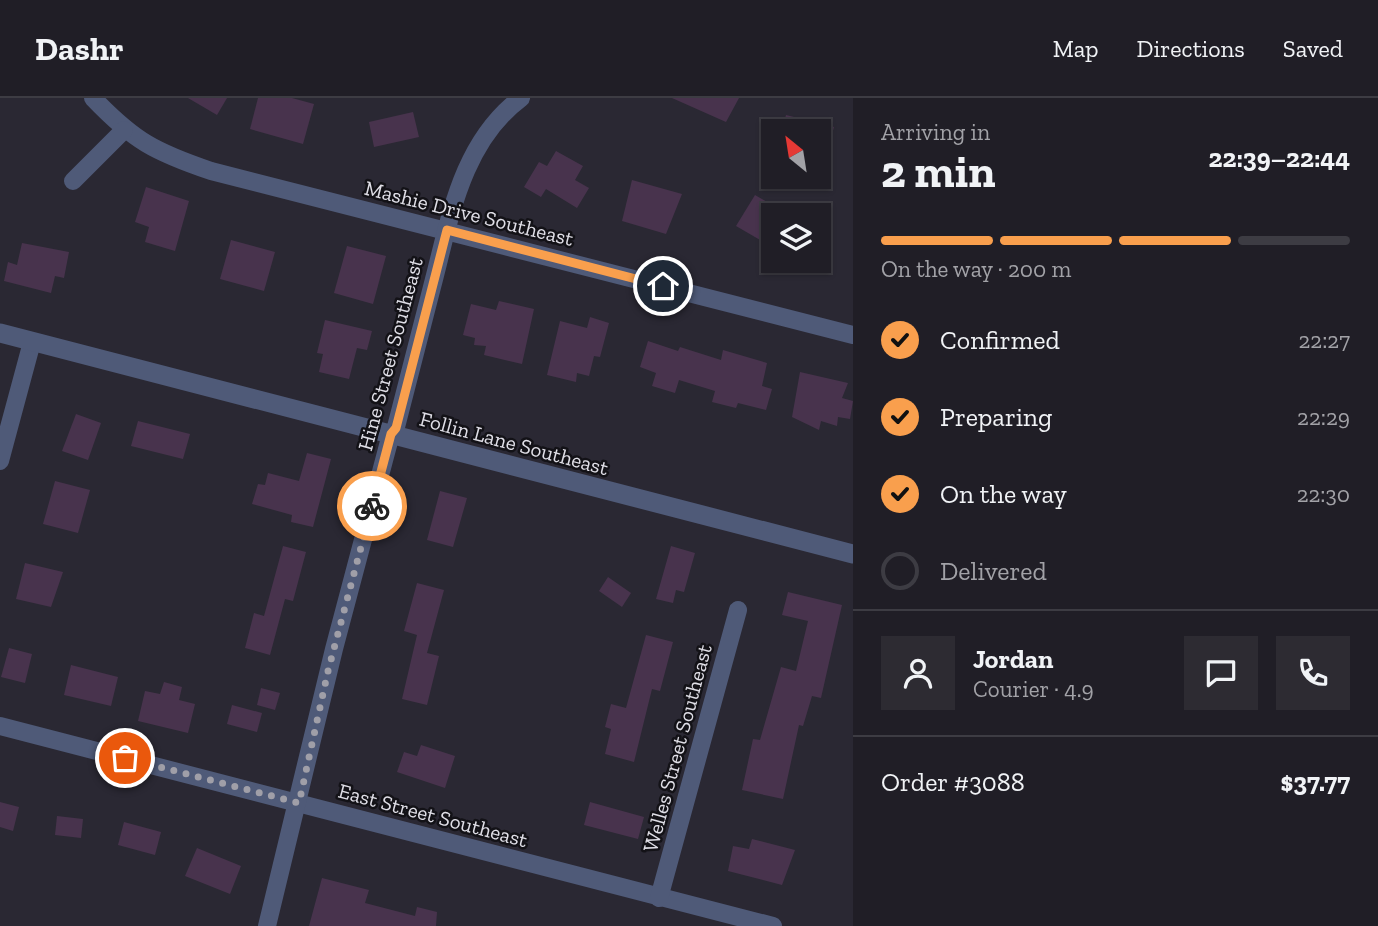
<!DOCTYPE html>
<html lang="en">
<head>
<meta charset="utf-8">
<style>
  :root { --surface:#201e26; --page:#2d2b32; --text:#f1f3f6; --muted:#a2a2a7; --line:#3d3c43; --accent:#f99f4d }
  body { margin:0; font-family:"Zilla Slab",serif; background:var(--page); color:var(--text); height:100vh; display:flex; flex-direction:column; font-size:26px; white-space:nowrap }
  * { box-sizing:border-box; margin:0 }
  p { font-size:23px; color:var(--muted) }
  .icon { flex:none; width:38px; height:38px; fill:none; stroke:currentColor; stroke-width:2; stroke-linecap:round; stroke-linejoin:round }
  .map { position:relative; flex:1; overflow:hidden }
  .details { display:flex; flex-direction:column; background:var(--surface); width:525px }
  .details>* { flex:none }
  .needle { width:46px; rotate:330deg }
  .fabs { position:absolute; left:761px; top:21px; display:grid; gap:14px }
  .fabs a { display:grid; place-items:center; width:70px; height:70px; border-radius:0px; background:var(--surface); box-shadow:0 2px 5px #0004,0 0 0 2px var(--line); font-size:35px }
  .pin { position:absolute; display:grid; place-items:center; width:60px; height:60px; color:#fff; margin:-30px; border:4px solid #fff; border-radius:50%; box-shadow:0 2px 7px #0007 }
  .courier { position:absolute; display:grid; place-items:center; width:70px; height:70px; margin:-35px; border:5px solid #f99f4d; border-radius:50%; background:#fff; color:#222; box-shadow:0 2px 9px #0007 }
  .overview em { font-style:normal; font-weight:700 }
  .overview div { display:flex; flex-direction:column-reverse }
  .overview { display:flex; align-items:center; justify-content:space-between; height:119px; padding:0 28px }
  h1 { font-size:46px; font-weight:700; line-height:52px }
  .bar { display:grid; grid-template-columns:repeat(4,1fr); gap:10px 7px; align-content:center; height:84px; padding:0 28px }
  .bar i { height:9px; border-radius:5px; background:var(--line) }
  .bar .selected { background:var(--accent) }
  .bar p { grid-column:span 4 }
  .line { display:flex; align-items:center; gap:18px; padding:0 28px; border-top:2px solid var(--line) }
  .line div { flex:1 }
  .round { display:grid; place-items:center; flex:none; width:74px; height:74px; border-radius:0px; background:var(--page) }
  ol { padding:0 28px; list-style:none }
  li { display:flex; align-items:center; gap:21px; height:77px }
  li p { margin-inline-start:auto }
  li .icon { padding:7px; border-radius:50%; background:var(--accent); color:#111; stroke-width:4 }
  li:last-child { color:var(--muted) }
  li i { width:38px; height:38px; border:4px solid var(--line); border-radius:50% }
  header { display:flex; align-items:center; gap:42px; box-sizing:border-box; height:98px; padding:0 35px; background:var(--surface); border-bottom:2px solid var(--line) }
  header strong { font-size:33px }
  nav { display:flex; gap:38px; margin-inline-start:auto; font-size:24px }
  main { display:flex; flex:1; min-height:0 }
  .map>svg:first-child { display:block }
  .building { fill:#48334d }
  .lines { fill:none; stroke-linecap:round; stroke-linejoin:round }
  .minor { stroke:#4f5a78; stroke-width:18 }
  .tertiary { stroke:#4f5a78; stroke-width:19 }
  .done { stroke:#a09fa8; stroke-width:7; stroke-dasharray:0 12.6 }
  .route { stroke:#f99f4d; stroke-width:9 }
  .labels { text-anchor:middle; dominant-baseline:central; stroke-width:5; stroke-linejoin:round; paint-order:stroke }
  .street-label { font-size:21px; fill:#e0dfe7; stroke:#131217 }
</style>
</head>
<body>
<header>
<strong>Dashr</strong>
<nav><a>Map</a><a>Directions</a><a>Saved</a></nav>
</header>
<main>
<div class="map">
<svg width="853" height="828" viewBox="0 0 853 828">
  <rect width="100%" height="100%" fill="#2a2833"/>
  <g class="building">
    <polygon points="188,0 227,0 217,17"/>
    <polygon points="258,0 292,0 314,6 303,46 250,31"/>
    <polygon points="672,0 739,0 726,24"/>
    <polygon points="413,14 419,39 374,49 369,24"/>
    <polygon points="786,17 834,29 823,68 819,67 819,33 782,33"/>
    <polygon points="556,53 583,68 575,82 589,90 577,110 546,91 541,99 524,89 539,64 547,68"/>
    <polygon points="632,82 682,96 666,136 622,123"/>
    <polygon points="146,89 189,103 175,153 145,144 149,129 135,124"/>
    <polygon points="755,97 774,108 774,150 736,128"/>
    <polygon points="231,142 275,154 264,193 220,181"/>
    <polygon points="22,145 69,154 64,180 55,178 51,195 4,183 8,164 17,167"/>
    <polygon points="347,148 386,158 373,206 334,195"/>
    <polygon points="499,203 534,211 522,266 484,257 486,248 474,247 475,240 463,237 471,206 496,212"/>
    <polygon points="590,219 609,225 600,259 594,258 589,278 577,275 576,284 547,277 560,223 587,230"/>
    <polygon points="325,222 372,233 367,252 357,250 349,281 319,274 323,256 317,255"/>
    <polygon points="648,243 678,253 680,249 721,262 723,252 767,265 762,288 772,291 766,312 738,305 736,310 712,304 715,293 679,282 675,295 652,288 656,275 640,269"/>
    <polygon points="800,274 848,285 842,300 853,303 850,321 838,319 837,328 821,323 819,332 792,319"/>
    <polygon points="76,316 101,325 88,362 62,353"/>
    <polygon points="138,323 190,336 183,361 131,348"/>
    <polygon points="307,355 331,361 313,429 291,424 292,417 252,406 258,386 265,387 268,375 299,383"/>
    <polygon points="55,383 90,392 78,435 43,426"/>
    <polygon points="440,393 467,400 453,449 427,442"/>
    <polygon points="283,448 306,454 293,503 285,501 270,557 245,550 254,515 264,518"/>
    <polygon points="671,448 695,455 684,494 676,492 673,505 656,501"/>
    <polygon points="25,465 63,474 51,509 16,501"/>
    <polygon points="608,479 631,495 622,509 599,493"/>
    <polygon points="417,485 444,492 427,555 439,558 427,607 402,601 417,537 404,533"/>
    <polygon points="788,494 842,507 821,600 812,598 803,628 799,627 783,701 742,692 753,641 760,642 781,569 796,573 808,523 782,517"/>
    <polygon points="646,537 673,544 660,593 652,591 634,664 605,656 611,631 605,629 611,606 626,610"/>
    <polygon points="9,550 32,556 25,585 1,579"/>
    <polygon points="71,567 118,579 111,608 64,597"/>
    <polygon points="164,584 182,589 179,602 195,606 188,635 138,623 145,593 160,596"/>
    <polygon points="261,590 280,595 275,612 257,607"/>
    <polygon points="232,607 262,615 257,634 227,626"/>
    <polygon points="421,647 455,658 445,690 397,674 404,654 417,658"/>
    <polygon points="0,704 19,709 13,733 0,729"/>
    <polygon points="590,704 644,719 638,741 584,727"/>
    <polygon points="57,718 83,721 81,740 55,737"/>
    <polygon points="124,724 161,734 155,757 118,747"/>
    <polygon points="752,741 795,752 782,787 728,773 733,748 749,751"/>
    <polygon points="197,750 241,768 230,796 185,778"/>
    <polygon points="322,780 369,792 365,805 415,818 417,809 437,814 436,828 309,828"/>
  </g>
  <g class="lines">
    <g class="minor">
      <path d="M93 0C134 43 155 54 211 73L853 237"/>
      <polyline points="73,83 124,32"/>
      <polyline points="0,363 32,244"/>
      <polyline points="0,628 773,828"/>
      <polyline points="659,800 738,512"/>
      <path d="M267 828 334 551 391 336 396 329C408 283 420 236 432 189 450 121 461 45 521 0"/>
    </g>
    <polyline class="tertiary" points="0,235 853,456"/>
  </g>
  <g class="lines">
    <polyline class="done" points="125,660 299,705 328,573 372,408"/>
    <polyline class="route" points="372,408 391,336 396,330 447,132 663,188"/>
  </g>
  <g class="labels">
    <g class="street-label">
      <text transform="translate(469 115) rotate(14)">Mashie Drive Southeast</text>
      <text transform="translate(390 256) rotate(-75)">Hine Street Southeast</text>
      <text transform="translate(514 345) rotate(15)">Follin Lane Southeast</text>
      <text transform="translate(677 650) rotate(-75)">Welles Street Southeast</text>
      <text transform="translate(433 717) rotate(15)">East Street Southeast</text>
    </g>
  </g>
</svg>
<div class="fabs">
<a><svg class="needle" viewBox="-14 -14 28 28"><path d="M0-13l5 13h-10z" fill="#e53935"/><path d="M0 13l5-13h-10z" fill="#a2a2a7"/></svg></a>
<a><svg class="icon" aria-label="layers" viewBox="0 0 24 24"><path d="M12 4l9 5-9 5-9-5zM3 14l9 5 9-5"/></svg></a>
</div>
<div class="pin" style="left:125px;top:660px;background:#ea580c"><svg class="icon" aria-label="bag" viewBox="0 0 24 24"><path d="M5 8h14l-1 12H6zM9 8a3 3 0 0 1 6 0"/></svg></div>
<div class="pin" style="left:663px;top:188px;background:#1f2937"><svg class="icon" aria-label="home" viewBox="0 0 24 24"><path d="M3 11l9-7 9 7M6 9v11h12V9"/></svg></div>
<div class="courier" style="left:372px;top:408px"><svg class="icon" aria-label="bike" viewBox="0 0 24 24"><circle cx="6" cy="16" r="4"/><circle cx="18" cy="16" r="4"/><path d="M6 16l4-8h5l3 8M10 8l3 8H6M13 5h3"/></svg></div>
</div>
<section class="details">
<div class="overview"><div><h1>2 min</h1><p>Arriving in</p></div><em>22:39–22:44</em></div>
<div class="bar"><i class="selected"></i><i class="selected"></i><i class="selected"></i><i></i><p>On the way · 200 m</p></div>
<ol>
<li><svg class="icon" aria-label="check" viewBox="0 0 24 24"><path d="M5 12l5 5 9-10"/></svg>Confirmed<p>22:27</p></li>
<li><svg class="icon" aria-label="check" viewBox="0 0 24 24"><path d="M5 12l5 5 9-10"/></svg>Preparing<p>22:29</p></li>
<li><svg class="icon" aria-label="check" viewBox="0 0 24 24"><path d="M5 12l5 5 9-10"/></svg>On the way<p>22:30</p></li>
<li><i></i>Delivered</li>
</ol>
<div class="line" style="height:126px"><a class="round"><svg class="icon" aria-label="person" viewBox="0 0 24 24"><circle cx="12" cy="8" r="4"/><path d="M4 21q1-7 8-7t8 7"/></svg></a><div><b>Jordan</b><p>Courier · 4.9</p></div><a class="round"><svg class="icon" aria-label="chat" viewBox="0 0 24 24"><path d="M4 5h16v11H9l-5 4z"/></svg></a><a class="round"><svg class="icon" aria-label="phone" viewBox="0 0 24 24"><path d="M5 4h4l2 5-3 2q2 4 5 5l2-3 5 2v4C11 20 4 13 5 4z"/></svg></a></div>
<div class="line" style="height:91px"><div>Order #3088</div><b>$37.77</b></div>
</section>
</main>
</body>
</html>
